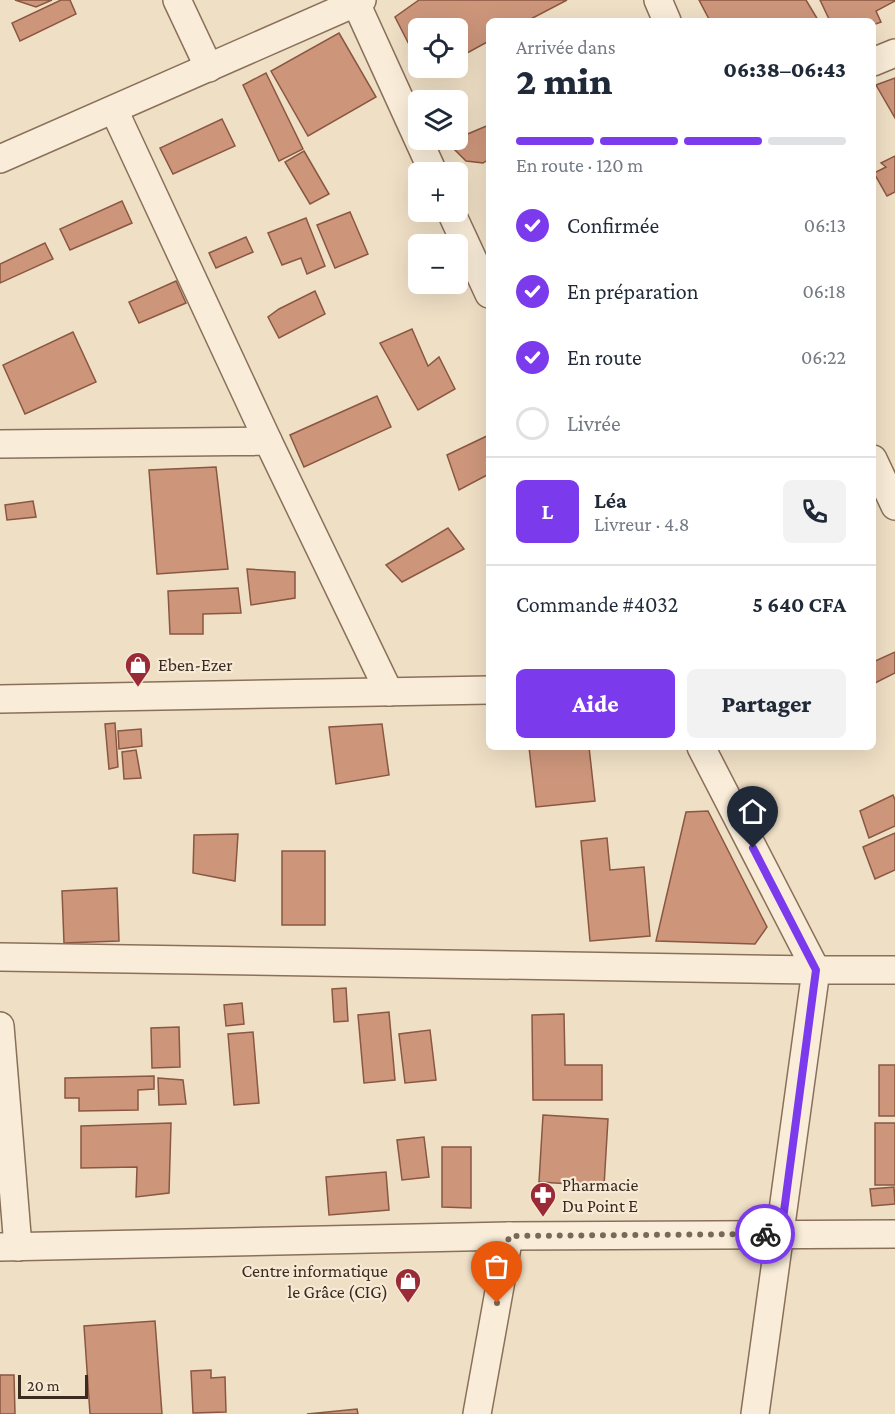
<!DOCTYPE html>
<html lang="fr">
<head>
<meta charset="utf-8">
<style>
  :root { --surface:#fff; --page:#f2f2f3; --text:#1f2937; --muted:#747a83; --line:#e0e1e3; --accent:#7c3aed }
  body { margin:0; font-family:"Crimson Pro",serif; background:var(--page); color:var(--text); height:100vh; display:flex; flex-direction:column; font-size:22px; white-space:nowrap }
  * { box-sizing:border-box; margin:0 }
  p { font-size:20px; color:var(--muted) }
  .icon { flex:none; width:33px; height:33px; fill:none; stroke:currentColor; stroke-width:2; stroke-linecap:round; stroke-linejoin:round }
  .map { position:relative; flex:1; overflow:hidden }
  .details { position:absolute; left:486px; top:18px; width:390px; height:732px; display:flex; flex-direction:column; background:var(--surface); border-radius:9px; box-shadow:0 6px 24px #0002 }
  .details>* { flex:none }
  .buttons { position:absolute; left:408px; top:18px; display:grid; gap:12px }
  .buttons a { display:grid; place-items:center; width:60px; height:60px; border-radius:9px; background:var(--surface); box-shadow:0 6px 24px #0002; font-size:30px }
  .scale { position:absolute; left:18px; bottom:15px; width:70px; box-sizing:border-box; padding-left:6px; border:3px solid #3a2a1f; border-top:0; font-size:16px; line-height:21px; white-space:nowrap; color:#3a2a1f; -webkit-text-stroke:4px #f6e9d5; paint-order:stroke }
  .pin { position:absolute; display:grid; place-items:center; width:51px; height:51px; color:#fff; margin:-62px -26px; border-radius:50% 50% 50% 0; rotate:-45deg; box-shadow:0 0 6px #0007 }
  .pin .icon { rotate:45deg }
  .courier { position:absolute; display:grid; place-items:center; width:60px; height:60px; margin:-30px; border:4px solid #7c3aed; border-radius:50%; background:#fff; color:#222; box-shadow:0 2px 8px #0007 }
  .overview em { font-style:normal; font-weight:800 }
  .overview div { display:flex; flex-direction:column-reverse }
  .overview { display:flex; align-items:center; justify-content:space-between; height:102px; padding:0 30px }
  h1 { font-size:39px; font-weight:800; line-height:45px }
  .bar { display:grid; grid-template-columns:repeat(4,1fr); gap:9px 6px; align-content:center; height:72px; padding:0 30px }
  .bar i { height:8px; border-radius:4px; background:var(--line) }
  .bar .current { background:var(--accent) }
  .bar p { grid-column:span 4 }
  .line { display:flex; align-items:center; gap:15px; padding:0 30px; border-top:2px solid var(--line) }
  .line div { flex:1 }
  .round { display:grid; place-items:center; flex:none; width:63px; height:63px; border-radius:9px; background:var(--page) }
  ol { padding:0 30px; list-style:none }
  li { display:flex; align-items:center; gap:18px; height:66px }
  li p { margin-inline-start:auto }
  li .icon { padding:6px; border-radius:50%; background:var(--accent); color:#fff; stroke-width:4 }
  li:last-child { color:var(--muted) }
  li i { width:33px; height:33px; border:3px solid var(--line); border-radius:50% }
  .primary-button { display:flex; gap:12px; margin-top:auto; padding:12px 30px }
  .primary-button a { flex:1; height:69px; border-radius:9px; background:var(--accent); color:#fff; font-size:24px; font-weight:800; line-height:69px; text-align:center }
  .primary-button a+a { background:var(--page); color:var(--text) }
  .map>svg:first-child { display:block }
  .building { fill:#cd967b; stroke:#8a5741; stroke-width:1.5 }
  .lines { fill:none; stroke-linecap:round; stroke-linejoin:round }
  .minor-casing { stroke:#8a705b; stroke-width:30 }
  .minor { stroke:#f9edd9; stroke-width:27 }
  .done { stroke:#796959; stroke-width:6; stroke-dasharray:0 10.8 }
  .route { stroke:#7c3aed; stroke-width:8 }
  .labels { text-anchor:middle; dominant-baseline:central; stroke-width:4.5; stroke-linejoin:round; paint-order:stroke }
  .poi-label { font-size:18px; fill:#3a2a1f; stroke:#f6e9d5; text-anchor:start }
</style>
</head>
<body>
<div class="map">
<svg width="895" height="1414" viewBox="0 0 895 1414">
  <rect width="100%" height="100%" fill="#efdfc5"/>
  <g class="building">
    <polygon points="15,0 52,0 36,7"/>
    <polygon points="61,0 70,0 76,14 20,41 12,23"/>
    <polygon points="419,0 567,0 527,21 489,21 489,41 458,58 458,28 418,28 418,62 395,17"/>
    <polygon points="699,0 806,0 818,20 816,21 710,21"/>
    <polygon points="820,0 895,0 895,1 876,11 881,22 873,25 873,21 830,21"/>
    <polygon points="339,33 376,97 308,136 271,71"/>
    <polygon points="421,68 440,68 425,75"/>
    <polygon points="266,73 303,149 279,161 243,85"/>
    <polygon points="895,78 895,118 876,85"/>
    <polygon points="222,119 235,146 173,174 160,148"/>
    <polygon points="489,125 489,159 483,163 466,161 447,142 458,140 458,138"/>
    <polygon points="304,151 329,194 310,204 285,162"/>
    <polygon points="895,156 895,192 887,196 874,173 886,167 881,163"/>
    <polygon points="122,201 132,223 70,250 60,229"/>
    <polygon points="350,212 368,254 335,268 317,225"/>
    <polygon points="306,218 325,266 307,274 301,258 282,265 268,233"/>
    <polygon points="246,237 253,252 216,268 209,253"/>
    <polygon points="45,243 53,259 0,283 0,264"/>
    <polygon points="176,281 186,303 139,323 129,302"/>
    <polygon points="315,291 325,314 279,338 268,317 279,309"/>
    <polygon points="412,329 428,366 439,357 455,389 418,410 380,343"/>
    <polygon points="73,332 96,382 25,414 3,365"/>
    <polygon points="377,396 391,427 304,467 290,435"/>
    <polygon points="489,435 489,474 459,490 447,455"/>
    <polygon points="216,467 228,569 157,574 149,470"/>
    <polygon points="33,501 36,517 7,520 5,505"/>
    <polygon points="448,528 464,549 402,582 386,565"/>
    <polygon points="247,569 295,572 295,598 251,605"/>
    <polygon points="238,588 241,613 203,614 203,634 170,634 168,591"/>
    <polygon points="895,652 895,673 873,684 873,662"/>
    <polygon points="115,723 118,767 109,769 105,724"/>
    <polygon points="382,724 389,775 336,784 329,727"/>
    <polygon points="141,729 142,746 119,749 118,731"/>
    <polygon points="529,747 589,747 595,801 536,807"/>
    <polygon points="136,750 141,778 124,779 122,752"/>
    <polygon points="893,795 895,800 895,826 869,838 860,811"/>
    <polygon points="708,811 767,927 755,944 656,941 686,812"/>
    <polygon points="895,833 895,870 875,879 863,847"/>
    <polygon points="238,834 235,881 193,873 194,835"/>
    <polygon points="607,838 610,870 644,867 650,936 590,941 581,841"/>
    <rect x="282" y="851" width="43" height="74"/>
    <polygon points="117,888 119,941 64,943 62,891"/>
    <polygon points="346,988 348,1021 334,1022 332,989"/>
    <polygon points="242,1003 244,1024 226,1026 224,1005"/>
    <polygon points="389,1012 395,1080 364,1083 358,1015"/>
    <polygon points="564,1014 565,1065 602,1065 602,1100 533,1100 532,1015"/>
    <polygon points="179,1027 180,1067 152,1068 151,1028"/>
    <polygon points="430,1030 436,1080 405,1083 399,1034"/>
    <polygon points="253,1032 259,1103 234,1105 228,1034"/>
    <rect x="879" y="1065" width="16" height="51"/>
    <polygon points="154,1076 154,1089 138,1090 138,1110 79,1111 79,1098 65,1098 65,1078"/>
    <polygon points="158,1078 183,1080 186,1104 159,1105"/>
    <polygon points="543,1115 608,1119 604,1186 539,1182"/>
    <polygon points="171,1123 169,1193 136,1197 137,1167 81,1168 81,1126"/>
    <rect x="875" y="1123" width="20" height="62"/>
    <polygon points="424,1137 429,1177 402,1180 397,1140"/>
    <polygon points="442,1147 471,1147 471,1208 442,1207"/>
    <polygon points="386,1172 389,1210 329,1215 326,1177"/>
    <polygon points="894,1187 895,1204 872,1206 870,1189"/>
    <polygon points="155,1321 162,1414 90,1414 84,1326"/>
    <polygon points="211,1370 211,1378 225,1377 226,1412 193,1413 191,1371"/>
    <polygon points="0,1375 14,1375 15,1414 0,1414"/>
    <polygon points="357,1409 358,1414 307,1414"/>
  </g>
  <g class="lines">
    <g class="minor-casing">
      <g id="minor">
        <polyline points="177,0 209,68"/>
        <polyline points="658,0 667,21"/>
        <polyline points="356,3 433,172"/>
        <polyline points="873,62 895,53"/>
        <polyline points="114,110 268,441"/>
        <polyline points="0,159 362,0"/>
        <polyline points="451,212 489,294"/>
        <polyline points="0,444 268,441 389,692"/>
        <polyline points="873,459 895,506"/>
        <polyline points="0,699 489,690"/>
        <polyline points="701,747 816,970 755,1414"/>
        <polyline points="0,957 816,970 895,970"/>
        <polyline points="0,1026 18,1247"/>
        <polyline points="0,1247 509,1236 895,1234"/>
        <polyline points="477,1414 509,1236"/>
      </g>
    </g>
    <use href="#minor" class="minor"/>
  </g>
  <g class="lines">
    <polyline class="done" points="497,1303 509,1236 765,1234"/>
    <polyline class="route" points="753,848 816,970 781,1234 765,1234"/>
  </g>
  <defs>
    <g id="shop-pin" transform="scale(1.35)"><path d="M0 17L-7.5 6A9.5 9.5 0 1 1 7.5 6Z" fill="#9a2a36" stroke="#f6e9d5"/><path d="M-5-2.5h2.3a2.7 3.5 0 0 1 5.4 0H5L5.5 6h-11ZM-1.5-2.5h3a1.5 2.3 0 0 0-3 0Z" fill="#fff"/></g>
    <g id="pharmacy-pin" transform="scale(1.35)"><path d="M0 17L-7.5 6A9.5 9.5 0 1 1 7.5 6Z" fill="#9a2a36" stroke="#f6e9d5"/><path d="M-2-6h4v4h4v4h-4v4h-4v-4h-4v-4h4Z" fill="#fff"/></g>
  </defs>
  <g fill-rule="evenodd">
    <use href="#shop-pin" x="138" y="665"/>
    <use href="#pharmacy-pin" x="543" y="1195"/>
    <use href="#shop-pin" x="408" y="1281"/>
  </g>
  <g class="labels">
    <g class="poi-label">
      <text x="158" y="665">Eben-Ezer</text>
      <text x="562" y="1185">Pharmacie<tspan x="562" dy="21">Du Point E</tspan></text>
      <text x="388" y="1271" text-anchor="end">Centre informatique<tspan x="388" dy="21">le Grâce (CIG)</tspan></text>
    </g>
  </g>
</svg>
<div class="buttons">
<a><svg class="icon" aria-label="locate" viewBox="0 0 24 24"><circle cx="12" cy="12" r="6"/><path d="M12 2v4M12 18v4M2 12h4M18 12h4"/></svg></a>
<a><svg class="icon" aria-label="layers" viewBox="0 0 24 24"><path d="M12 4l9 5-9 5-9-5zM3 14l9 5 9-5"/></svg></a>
<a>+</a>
<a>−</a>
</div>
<div class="scale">20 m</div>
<div class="pin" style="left:497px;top:1303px;background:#ea580c"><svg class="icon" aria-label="bag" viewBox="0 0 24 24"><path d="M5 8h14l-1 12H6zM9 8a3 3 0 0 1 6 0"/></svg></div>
<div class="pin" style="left:753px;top:848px;background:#1f2937"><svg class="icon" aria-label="home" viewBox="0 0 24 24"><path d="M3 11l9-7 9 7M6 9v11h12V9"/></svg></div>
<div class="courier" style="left:765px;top:1234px"><svg class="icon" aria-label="bike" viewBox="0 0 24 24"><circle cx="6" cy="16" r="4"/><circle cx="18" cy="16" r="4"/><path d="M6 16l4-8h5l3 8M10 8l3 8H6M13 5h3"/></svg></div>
<section class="details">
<div class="overview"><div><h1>2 min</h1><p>Arrivée dans</p></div><em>06:38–06:43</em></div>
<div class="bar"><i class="current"></i><i class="current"></i><i class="current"></i><i></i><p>En route · 120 m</p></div>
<ol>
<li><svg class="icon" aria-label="check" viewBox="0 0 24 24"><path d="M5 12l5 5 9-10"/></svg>Confirmée<p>06:13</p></li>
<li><svg class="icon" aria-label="check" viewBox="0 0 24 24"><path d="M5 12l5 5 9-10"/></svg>En préparation<p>06:18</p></li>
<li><svg class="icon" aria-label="check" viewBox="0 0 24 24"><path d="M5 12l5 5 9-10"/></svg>En route<p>06:22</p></li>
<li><i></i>Livrée</li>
</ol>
<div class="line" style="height:108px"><b class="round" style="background:var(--accent);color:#fff">L</b><div><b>Léa</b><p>Livreur · 4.8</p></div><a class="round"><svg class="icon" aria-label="phone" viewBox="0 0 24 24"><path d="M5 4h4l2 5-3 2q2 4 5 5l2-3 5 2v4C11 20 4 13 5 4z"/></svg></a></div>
<div class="line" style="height:78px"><div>Commande #4032</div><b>5 640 CFA</b></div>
<div class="primary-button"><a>Aide</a><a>Partager</a></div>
</section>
</div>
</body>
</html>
